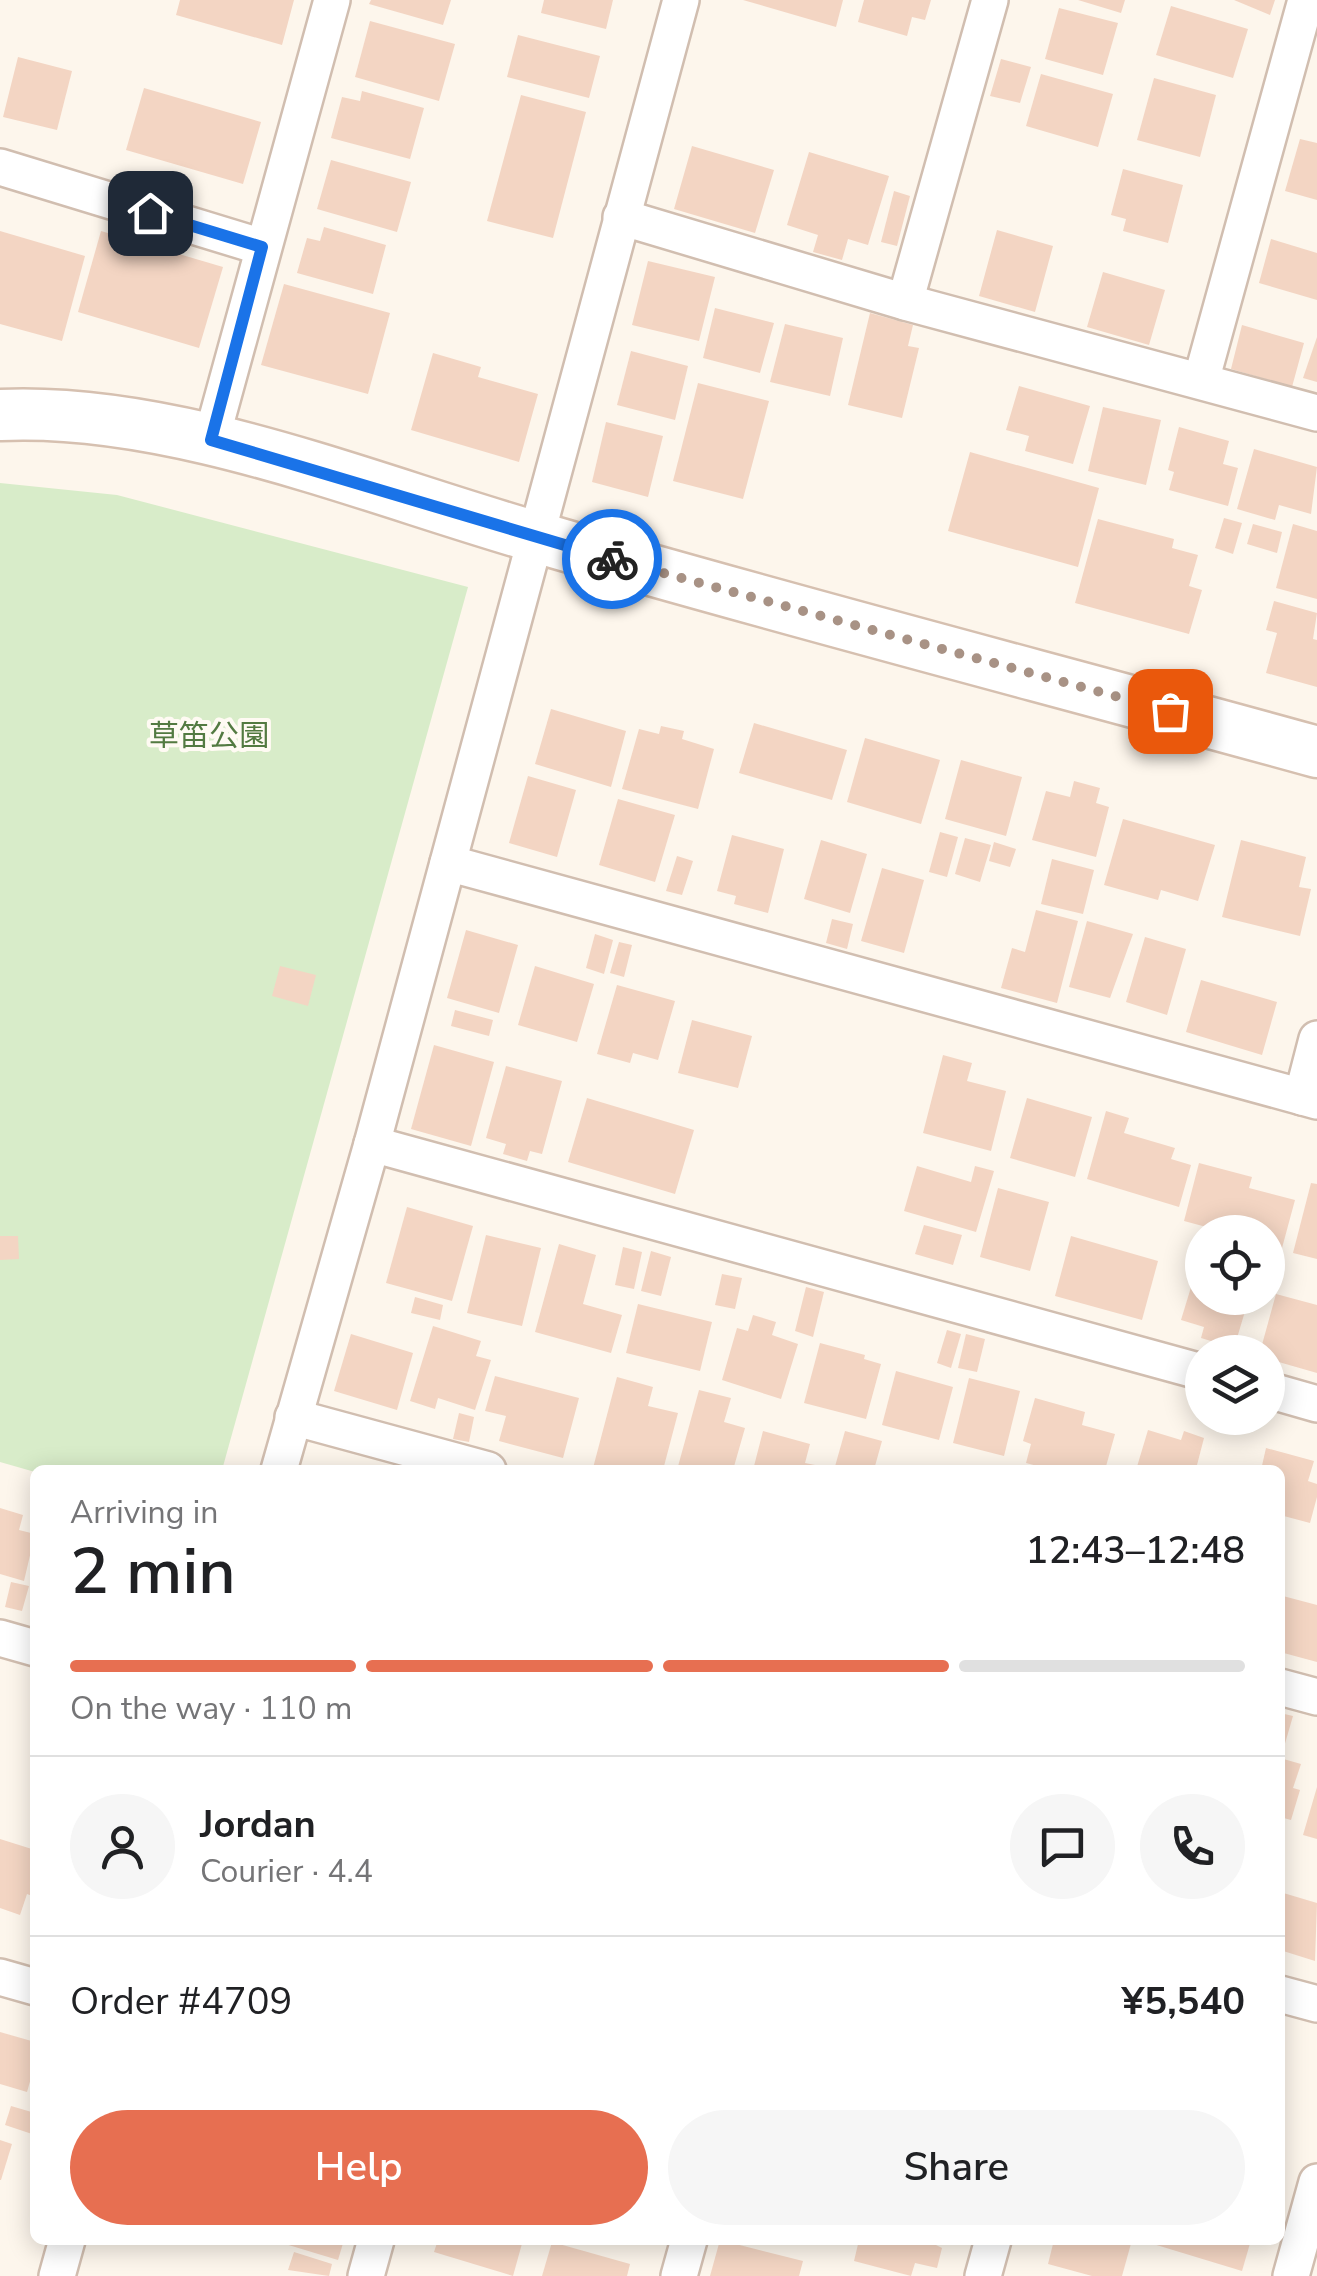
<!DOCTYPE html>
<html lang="en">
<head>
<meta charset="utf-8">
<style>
  :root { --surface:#fff; --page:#f6f6f6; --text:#202124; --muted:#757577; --line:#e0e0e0; --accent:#e76f51 }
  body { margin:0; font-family:"Nunito Sans","Noto Sans JP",sans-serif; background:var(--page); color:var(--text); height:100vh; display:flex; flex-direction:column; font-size:38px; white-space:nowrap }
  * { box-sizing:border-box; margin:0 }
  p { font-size:32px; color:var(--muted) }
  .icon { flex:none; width:55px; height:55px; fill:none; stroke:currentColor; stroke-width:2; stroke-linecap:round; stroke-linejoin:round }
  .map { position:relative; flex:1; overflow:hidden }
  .details { position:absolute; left:30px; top:1465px; width:1255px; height:780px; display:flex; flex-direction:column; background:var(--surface); border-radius:15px; box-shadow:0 5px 25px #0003 }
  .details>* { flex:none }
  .buttons { position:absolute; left:1185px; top:1215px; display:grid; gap:20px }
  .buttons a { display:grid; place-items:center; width:100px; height:100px; border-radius:50%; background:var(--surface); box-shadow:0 5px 25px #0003; font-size:50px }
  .pin { position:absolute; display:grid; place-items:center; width:85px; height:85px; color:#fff; margin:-42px; border-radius:20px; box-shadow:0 5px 15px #0006 }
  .courier { position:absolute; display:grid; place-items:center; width:100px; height:100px; margin:-50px; border:8px solid #1a73e8; border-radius:50%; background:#fff; color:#222; box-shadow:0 2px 12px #0007 }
  .summary em { font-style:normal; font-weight:600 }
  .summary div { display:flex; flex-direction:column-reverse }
  .summary { display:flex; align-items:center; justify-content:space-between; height:170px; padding:0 40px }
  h1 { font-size:65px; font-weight:600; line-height:75px }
  .bar { display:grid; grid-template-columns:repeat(4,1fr); gap:15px 10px; align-content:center; height:120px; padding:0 40px }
  .bar i { height:12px; border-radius:8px; background:var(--line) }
  .bar .selected { background:var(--accent) }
  .bar p { grid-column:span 4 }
  .line { display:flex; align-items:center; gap:25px; padding:0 40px; border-top:2px solid var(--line) }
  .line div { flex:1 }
  .round { display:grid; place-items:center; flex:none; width:105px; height:105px; border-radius:52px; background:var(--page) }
  .action { display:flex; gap:20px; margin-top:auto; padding:20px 40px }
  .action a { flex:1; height:115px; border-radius:60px; background:var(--accent); color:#fff; font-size:40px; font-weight:600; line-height:115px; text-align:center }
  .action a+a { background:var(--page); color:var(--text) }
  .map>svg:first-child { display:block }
  .green { fill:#d8ecc9 }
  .building { fill:#f3d5c3 }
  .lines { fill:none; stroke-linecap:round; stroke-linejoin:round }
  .street-casing { stroke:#d1beb0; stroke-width:40 }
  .secondary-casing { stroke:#d6c0b0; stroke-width:55 }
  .street { stroke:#fff; stroke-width:35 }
  .secondary { stroke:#fff; stroke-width:50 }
  .done { stroke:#a89285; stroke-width:10; stroke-dasharray:0 18 }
  .route { stroke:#1a73e8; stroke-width:12 }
  .labels { text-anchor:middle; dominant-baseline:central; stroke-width:8; stroke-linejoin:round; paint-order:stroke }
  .park-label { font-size:30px; fill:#537a41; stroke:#fffaf3 }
</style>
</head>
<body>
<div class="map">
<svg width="1317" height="2276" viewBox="0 0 1317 2276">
  <rect width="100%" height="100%" fill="#fdf6ec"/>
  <polygon class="green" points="0,483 117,495 468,587 222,1470 35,1472 0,1462"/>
  <g class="building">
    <polygon points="180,0 294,0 282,45 176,15"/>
    <polygon points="371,0 451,0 443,25 369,4"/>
    <polygon points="544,0 613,0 606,29 541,13"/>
    <polygon points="743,0 843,0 836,27"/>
    <polygon points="864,0 931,0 925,20 912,17 907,36 858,22"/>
    <polygon points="1078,0 1125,0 1121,13"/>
    <polygon points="1234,0 1275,0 1270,15"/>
    <polygon points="1171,6 1248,29 1233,78 1156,55"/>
    <polygon points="1059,8 1118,23 1103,75 1045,59"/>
    <polygon points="370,21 455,44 439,101 355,77"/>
    <polygon points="518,35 600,56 589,98 507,77"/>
    <polygon points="18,57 72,71 57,130 3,117"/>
    <polygon points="1001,59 1031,67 1020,103 990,96"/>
    <polygon points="1041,74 1113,94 1098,147 1026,126"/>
    <polygon points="1154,78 1216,95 1200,157 1137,140"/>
    <polygon points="144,88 261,122 243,184 126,150"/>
    <polygon points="362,91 424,108 410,159 331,138 342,97 360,101"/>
    <polygon points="521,95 586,112 553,238 487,221"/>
    <polygon points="1300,139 1317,143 1317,200 1285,191"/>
    <polygon points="692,146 774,170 755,233 674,209"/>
    <polygon points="809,152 889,176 868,245 848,239 842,260 813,252 818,235 787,225"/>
    <polygon points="331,160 411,182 397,232 317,209"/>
    <polygon points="1123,169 1183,185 1168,243 1123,231 1126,219 1111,215"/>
    <polygon points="894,191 910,196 897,246 881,242"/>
    <polygon points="324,227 386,245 373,294 297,273 307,238 320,241"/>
    <polygon points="997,230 1053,246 1035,312 979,296"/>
    <polygon points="0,231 85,256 62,341 0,324"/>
    <polygon points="101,231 223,267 199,348 78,312"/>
    <polygon points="1271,239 1317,253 1317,300 1259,283"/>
    <polygon points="648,261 715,277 699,341 632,325"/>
    <polygon points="1103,272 1165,290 1149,345 1087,327"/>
    <polygon points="284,284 390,313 368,394 261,365"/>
    <polygon points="715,308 774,323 760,373 703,358"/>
    <polygon points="870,313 913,325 908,346 919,348 902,418 848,405"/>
    <polygon points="785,324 843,338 830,396 770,382"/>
    <polygon points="1242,325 1304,343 1292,387 1231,369"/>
    <polygon points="1317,337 1317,382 1303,378"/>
    <polygon points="631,351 688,366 675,420 617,405"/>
    <polygon points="433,353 481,367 478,377 538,394 519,462 411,430"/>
    <polygon points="698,383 769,401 743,499 673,481"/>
    <polygon points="1019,386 1090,406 1073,464 1025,451 1029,436 1006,430"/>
    <polygon points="1103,407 1161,420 1146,485 1088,471"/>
    <polygon points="606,422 663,436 648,497 592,482"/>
    <polygon points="1179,427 1229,441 1223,464 1238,468 1228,506 1169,490 1174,472 1168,470"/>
    <polygon points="1254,449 1317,467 1311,514 1279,505 1275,520 1237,509"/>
    <polygon points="970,452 1099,488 1078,567 948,531"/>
    <polygon points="1224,518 1242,523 1233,554 1215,548"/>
    <polygon points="1098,519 1174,539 1172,548 1198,555 1189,586 1202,590 1189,634 1075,603"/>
    <polygon points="1253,524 1282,532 1277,553 1247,544"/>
    <polygon points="1293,524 1317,531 1317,599 1276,588"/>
    <polygon points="1274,601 1317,613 1313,639 1317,640 1317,687 1266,673 1277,633 1266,630"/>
    <polygon points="551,709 626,731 611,787 535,764"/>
    <polygon points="754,723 847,750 832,800 739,773"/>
    <polygon points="661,726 684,731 682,739 714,749 698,809 622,789 639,729 659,734"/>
    <polygon points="865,738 940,760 921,824 847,802"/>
    <polygon points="961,760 1022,777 1006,836 945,819"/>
    <polygon points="528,776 576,790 557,857 509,843"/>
    <polygon points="1074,781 1100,788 1096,803 1109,807 1096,857 1032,840 1046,791 1070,797"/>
    <polygon points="618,799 675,815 655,882 599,865"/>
    <polygon points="1123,819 1215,845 1198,901 1161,890 1158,900 1104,885"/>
    <polygon points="940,832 958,837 947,877 929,872"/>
    <polygon points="732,835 784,849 768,913 734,904 736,896 717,891"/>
    <polygon points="965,838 991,845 980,882 955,874"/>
    <polygon points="821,840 867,854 850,913 804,899"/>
    <polygon points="1241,840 1306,857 1299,887 1311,889 1300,936 1222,917"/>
    <polygon points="994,842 1016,849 1010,867 989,861"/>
    <polygon points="677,856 693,861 682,895 666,891"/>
    <polygon points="1052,859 1094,870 1083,914 1041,904"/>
    <polygon points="882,868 924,880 904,953 861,941"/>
    <polygon points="1036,910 1078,921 1057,1003 1001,988 1012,948 1025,952"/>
    <polygon points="832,919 853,924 847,949 826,943"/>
    <polygon points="1087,921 1133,934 1110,998 1069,987"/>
    <polygon points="466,930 518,945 499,1013 447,998"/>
    <polygon points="595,934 613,940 604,974 586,968"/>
    <polygon points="1145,937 1186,949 1167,1015 1126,1002"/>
    <polygon points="619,942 632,945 624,977 610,973"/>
    <polygon points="280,966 316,975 308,1006 272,996"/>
    <polygon points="535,966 594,984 577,1042 518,1025"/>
    <polygon points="1201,980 1277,1002 1262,1055 1186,1032"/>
    <polygon points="617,985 675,1001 658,1060 633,1053 630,1063 597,1054"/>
    <polygon points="455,1010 493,1020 489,1036 451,1026"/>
    <polygon points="692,1020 752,1036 738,1088 678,1073"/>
    <polygon points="434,1045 494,1062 471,1146 411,1129"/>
    <polygon points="943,1055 972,1063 967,1081 1006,1091 991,1151 923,1133"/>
    <polygon points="506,1066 562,1081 542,1154 530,1151 527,1161 503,1154 506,1144 486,1138"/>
    <polygon points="587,1098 694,1130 675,1194 568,1162"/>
    <polygon points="1027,1098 1092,1117 1075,1177 1010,1158"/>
    <polygon points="1106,1111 1129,1118 1124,1133 1175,1148 1171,1159 1191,1165 1179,1207 1087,1179"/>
    <polygon points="1199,1163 1252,1177 1249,1188 1295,1200 1282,1248 1268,1244 1268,1232 1225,1232 1184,1221"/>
    <polygon points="917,1166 971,1182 975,1166 994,1171 976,1232 904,1211"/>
    <polygon points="1311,1183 1317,1184 1317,1259 1293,1253"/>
    <polygon points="998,1188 1049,1202 1030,1271 980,1257"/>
    <polygon points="407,1207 473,1226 452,1301 386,1283"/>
    <polygon points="924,1225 962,1235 953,1265 915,1254"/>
    <polygon points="486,1235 541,1248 522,1326 467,1313"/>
    <polygon points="0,1236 18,1236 19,1259 0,1260"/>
    <polygon points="1071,1236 1158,1261 1142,1320 1055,1296"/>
    <polygon points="559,1244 596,1255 583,1304 622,1315 611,1353 535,1332"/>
    <polygon points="623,1247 642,1252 634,1289 615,1285"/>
    <polygon points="651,1251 671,1257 661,1296 641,1291"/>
    <polygon points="1199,1261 1202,1298 1249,1298 1234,1348 1201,1338 1204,1327 1181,1320"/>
    <polygon points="722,1274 742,1278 735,1309 715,1305"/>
    <polygon points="806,1287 824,1292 813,1337 795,1331"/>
    <polygon points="1276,1294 1317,1305 1317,1373 1268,1359 1268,1352 1260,1352"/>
    <polygon points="415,1297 443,1305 440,1320 411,1313"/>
    <polygon points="638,1304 712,1322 700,1371 626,1353"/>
    <polygon points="753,1315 776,1322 772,1335 798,1344 781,1399 722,1380 737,1328 748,1331"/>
    <polygon points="433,1326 481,1341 476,1356 491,1360 475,1410 438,1398 435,1409 410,1401"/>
    <polygon points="947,1330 961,1334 951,1368 937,1363"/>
    <polygon points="351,1334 413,1353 397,1410 334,1391"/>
    <polygon points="966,1334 985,1339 977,1372 958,1368"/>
    <polygon points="820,1343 865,1355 864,1359 881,1364 866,1419 804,1403"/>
    <polygon points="896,1371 953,1387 939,1440 882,1425"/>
    <polygon points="495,1376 579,1398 563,1458 499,1441 506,1416 485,1411"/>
    <polygon points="617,1377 653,1387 648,1406 678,1413 663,1470 593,1468"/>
    <polygon points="969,1378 1020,1391 1004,1456 953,1443"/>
    <polygon points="699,1390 731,1398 724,1422 745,1428 733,1470 677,1470"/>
    <polygon points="1035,1398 1085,1412 1082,1425 1115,1434 1105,1470 1052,1470 1026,1463 1031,1444 1023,1441"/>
    <polygon points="459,1413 474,1417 469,1442 453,1439"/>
    <polygon points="1148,1430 1181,1440 1184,1431 1204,1438 1197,1465 1210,1470 1136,1470"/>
    <polygon points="763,1431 810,1444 805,1463 815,1465 813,1470 753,1470"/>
    <polygon points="845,1431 882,1441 875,1466 883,1470 834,1470"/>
    <polygon points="1266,1448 1314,1461 1308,1481 1317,1484 1317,1497 1310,1523 1280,1515 1280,1470 1261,1470"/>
    <polygon points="0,1508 23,1515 19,1530 35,1534 24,1581 0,1574"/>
    <polygon points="11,1582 29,1586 22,1611 5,1607"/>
    <polygon points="1283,1596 1317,1605 1317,1662 1280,1652"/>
    <polygon points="1280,1713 1293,1716 1284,1747 1280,1746"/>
    <polygon points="1280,1758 1301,1764 1293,1788 1300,1790 1291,1820 1280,1817"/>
    <polygon points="1317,1787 1317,1839 1303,1835"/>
    <polygon points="0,1839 35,1850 35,1897 27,1894 20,1915 0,1908"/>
    <polygon points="1280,1892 1317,1903 1315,1961 1280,1950"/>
    <polygon points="0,2032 35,2042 35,2064 27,2092 0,2084"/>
    <polygon points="11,2106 35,2113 35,2135 5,2125"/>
    <polygon points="0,2140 12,2144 1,2180 0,2180"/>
    <polygon points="272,2240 344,2240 338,2260"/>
    <polygon points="438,2240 523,2240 513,2276 434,2252"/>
    <polygon points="720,2240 803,2261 799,2276 710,2276"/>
    <polygon points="859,2240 926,2240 942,2248 937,2268 915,2263 911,2276 854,2261"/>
    <polygon points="1054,2240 1132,2240 1122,2276 1092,2276 1048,2264"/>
    <polygon points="1140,2240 1251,2240 1242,2271"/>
    <polygon points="552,2242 630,2264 627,2276 542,2276"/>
    <polygon points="294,2252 332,2264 329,2276 288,2270"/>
  </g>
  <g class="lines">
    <g class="street-casing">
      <g id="street">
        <polyline points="0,167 262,247"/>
        <polyline points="621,217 905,302 1317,413"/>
        <polyline points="905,302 990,0"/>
        <polyline points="1201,381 1306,0"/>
        <polyline points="211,440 332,0"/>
        <polyline points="448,863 1317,1101"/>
        <polyline points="1302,1097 1317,1039"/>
        <polyline points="372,1144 1202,1372"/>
        <polyline points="1268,1390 1317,1404"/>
        <polyline points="293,1417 488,1470"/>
        <polyline points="279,1470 372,1144 681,0"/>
        <polyline points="0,1638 35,1648"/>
        <polyline points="1280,1687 1317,1697"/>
        <polyline points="0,1977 35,1987"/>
        <polyline points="1280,1994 1317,2004"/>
        <polyline points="57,2276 67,2240"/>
        <polyline points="366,2276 376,2240"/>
        <polyline points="679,2276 689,2240"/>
        <polyline points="983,2276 993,2240"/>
        <polyline points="1291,2276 1317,2182"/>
      </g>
    </g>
    <g class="secondary-casing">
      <path id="secondary" d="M0 415C174 407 369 489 536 537 795 613 1057 680 1317 752"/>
    </g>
    <use href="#street" class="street"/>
    <use href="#secondary" class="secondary"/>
  </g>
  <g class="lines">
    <polyline class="done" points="612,559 1170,711"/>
    <polyline class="route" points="150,213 262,247 211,440 612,559"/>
  </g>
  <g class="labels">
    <g class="park-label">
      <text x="209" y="736">草笛公園</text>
    </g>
  </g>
</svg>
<div class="buttons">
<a><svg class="icon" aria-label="locate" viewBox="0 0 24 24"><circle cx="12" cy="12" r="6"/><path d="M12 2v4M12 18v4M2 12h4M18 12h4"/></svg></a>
<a><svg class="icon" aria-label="layers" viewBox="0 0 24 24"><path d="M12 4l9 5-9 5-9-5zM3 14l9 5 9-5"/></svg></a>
</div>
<div class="pin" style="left:1170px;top:711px;background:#ea580c"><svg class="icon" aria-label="bag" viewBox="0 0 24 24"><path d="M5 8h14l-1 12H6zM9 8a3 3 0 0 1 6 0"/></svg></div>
<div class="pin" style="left:150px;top:213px;background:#1f2937"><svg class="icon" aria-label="home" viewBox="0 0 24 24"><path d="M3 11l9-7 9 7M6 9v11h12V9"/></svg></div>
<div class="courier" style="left:612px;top:559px"><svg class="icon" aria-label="bike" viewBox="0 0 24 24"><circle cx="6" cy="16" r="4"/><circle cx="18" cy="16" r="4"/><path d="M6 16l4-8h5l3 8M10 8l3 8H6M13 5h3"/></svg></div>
<section class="details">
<div class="summary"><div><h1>2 min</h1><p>Arriving in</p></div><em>12:43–12:48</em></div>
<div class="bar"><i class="selected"></i><i class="selected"></i><i class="selected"></i><i></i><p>On the way · 110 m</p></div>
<div class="line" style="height:180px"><a class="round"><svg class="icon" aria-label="person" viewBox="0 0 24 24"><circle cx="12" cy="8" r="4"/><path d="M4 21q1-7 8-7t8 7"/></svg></a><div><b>Jordan</b><p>Courier · 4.4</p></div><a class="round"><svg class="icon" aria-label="chat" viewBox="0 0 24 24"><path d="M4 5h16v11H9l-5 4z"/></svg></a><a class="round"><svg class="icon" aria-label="phone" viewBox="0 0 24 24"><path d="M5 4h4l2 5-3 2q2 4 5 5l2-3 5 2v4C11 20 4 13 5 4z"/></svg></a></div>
<div class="line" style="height:130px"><div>Order #4709</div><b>¥5,540</b></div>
<div class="action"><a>Help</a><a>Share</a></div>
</section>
</div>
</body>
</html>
